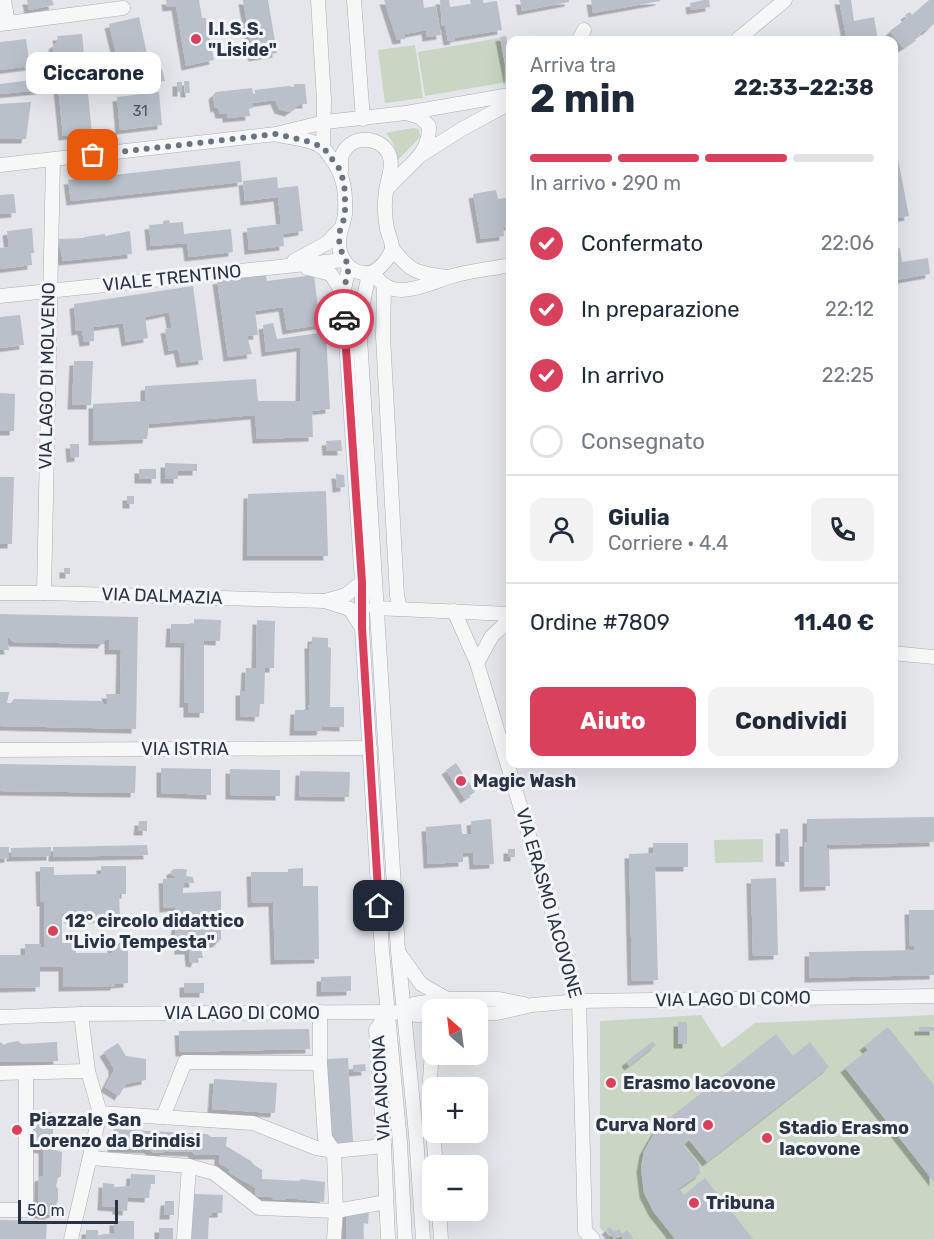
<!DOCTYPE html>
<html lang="it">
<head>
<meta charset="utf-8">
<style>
  :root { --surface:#fff; --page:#f2f2f3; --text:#1f2937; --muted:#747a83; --line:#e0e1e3; --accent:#d8405c }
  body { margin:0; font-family:Rubik,sans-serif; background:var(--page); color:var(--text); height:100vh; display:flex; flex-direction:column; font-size:22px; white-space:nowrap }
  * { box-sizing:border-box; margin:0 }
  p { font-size:20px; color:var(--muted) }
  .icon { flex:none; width:33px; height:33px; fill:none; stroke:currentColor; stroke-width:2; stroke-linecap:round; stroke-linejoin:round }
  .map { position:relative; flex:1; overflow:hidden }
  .panel { position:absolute; left:506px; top:36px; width:392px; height:732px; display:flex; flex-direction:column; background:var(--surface); border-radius:12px; box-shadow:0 6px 24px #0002 }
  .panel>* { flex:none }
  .needle { width:39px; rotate:332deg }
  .controls { position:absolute; left:422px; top:999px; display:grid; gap:12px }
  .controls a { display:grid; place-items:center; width:66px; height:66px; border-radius:12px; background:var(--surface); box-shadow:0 6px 24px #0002; font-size:30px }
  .scale { position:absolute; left:18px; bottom:15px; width:100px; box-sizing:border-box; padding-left:6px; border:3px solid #293445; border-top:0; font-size:16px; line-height:21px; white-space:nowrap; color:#293445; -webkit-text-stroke:4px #f3f5f9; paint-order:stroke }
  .pin { position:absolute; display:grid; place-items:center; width:51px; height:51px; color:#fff; margin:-26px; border-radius:12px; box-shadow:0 3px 9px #0006 }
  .courier { position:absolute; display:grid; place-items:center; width:60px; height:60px; margin:-30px; border:4px solid #d8405c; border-radius:50%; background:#fff; color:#222; box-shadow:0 2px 8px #0007 }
  .bubble { position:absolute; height:42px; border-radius:12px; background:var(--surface); box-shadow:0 6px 24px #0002; font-size:20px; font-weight:700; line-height:42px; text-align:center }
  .head em { font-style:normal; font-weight:700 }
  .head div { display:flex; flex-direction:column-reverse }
  .head { display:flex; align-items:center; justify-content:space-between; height:102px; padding:0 24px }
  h1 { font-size:39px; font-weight:700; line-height:45px }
  .bar { display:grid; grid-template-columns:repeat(4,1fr); gap:9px 6px; align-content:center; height:72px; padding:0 24px }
  .bar i { height:8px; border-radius:4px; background:var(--line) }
  .bar .on { background:var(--accent) }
  .bar p { grid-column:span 4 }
  .line { display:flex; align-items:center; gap:15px; padding:0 24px; border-top:2px solid var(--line) }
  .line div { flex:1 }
  .round { display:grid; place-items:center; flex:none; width:63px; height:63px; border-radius:12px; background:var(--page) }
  ol { padding:0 24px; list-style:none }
  li { display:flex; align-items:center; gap:18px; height:66px }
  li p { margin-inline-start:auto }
  li .icon { padding:6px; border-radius:50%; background:var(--accent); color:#fff; stroke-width:4 }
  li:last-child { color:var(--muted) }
  li i { width:33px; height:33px; border:3px solid var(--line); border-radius:50% }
  .action { display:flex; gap:12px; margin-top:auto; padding:12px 24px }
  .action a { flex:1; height:69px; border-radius:12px; background:var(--accent); color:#fff; font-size:24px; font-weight:700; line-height:69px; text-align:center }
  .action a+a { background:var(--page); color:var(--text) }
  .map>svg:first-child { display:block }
  .green { fill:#c9d6c3 }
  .building { fill:#b9c0ca; filter:url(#shadow) }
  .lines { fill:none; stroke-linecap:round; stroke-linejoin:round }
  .minor-casing { stroke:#a7aeb7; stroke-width:15 }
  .minor { stroke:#f6f7fa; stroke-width:14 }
  .done { stroke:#6a737f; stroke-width:6; stroke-dasharray:0 10.8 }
  .route { stroke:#d8405c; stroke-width:8 }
  .poi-dot { fill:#d8405c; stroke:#f3f5f9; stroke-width:2 }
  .labels { text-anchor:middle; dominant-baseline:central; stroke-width:6; stroke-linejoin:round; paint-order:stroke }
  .number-label { font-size:15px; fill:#4d5766 }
  .poi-label { font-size:18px; font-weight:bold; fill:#293445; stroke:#f3f5f9; text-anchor:start }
  .street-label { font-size:18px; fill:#293445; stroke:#f3f5f9 }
</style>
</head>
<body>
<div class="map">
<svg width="934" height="1239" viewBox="0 0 934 1239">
  <defs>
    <filter id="shadow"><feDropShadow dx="-4.5" dy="4.5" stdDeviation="0" flood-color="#0004"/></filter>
  </defs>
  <rect width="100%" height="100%" fill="#e3e7ec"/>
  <g class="green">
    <polygon points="500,38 507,82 425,96 418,52"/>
    <polygon points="415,45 423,98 385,103 378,50"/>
    <path d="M413 128 419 129 420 137 396 162C396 150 395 143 386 133Z"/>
    <polygon points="763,839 763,862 715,863 714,840"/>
    <polygon points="701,1015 722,1048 755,1023 934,1015 934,1239 611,1239 600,1228 600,1021"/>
  </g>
  <g class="building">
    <polygon points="27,0 52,0 54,5 29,10"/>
    <polygon points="166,0 199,0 202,18 206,18 214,60 186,66 176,6 167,7"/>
    <polygon points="243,0 268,0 277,53 253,57"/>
    <polygon points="384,0 423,0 424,8 436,6 441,35 427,37 426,30 405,34 405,39 397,40"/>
    <polygon points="440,0 449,0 450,7 471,4 470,0 483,0 483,3 497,1 502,30 454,38 455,40 448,41 445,25 442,26"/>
    <polygon points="520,0 569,0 569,2 522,11"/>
    <polygon points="591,0 660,0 660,1 593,13"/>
    <polygon points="704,0 709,0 710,7 691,10 690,3"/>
    <polygon points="839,0 851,0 854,21 874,17 878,40 847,40"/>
    <polygon points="929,0 934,0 934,24 926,31 924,30 919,34 920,36 903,48 890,31 907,18 905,15 910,12 912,15"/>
    <polygon points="139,17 147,54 118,61 109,24"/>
    <polygon points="82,34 92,133 63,136 58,87 66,86 65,70 56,71 53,45 58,42 57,36"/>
    <polygon points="506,36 510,60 509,83 500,37"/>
    <polygon points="26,39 30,66 0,70 0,42"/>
    <polygon points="162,69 165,81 111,88 109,76"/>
    <polygon points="40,79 41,90 0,94 0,84"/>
    <polygon points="184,81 189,81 190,93 185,93"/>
    <rect x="177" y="82" width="5" height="10"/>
    <polygon points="294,84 305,84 307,104 300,104 289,112 279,109 275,100 252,103 253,108 249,109 250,116 227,118 227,114 220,114 218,107 215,108 213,95 216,92 252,88 253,94 255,94 255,90 288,86 294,87"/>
    <polygon points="159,92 162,125 120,130 117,97"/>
    <polygon points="31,102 26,139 0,139 0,104"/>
    <polygon points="892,128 909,216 892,219"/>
    <polygon points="240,161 242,182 71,201 68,180"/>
    <polygon points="277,177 278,188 298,186 303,231 283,234 284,246 249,250 247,228 281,224 278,197 245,201 243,181"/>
    <polygon points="496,190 498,199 510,197 510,226 503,227 504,236 481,239 473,194"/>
    <polygon points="14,194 16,213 0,214 0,195"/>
    <polygon points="169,220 170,223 183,222 184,234 231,229 233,252 189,257 187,243 151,246 149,225 163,224 163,221"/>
    <polygon points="32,228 34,253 31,253 32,265 0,269 0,248 9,247 7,231"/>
    <polygon points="130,231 132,254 63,261 58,239 84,238 84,237 105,234 105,236"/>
    <polygon points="900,248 902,262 928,258 930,274 896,280 898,287 892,288 892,249"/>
    <polygon points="265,272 267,281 314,275 320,325 287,330 283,307 255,311 258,335 247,336 252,354 228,357 217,280"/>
    <polygon points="193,286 203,360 181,363 178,349 169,351 165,329 172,328 169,312 145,317 148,338 126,342 123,323 94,327 94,341 84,342 82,330 76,331 74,304"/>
    <polygon points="20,315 24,345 0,348 0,317"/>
    <polygon points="273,323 277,339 326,332 330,409 312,411 313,437 257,439 255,415 149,424 147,439 93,441 93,404 145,401 145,386 256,379 258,401 300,401 301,347 266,352 263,325"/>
    <polygon points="74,361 93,361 91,405 72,405"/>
    <polygon points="0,393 15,394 14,431 0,431"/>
    <polygon points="341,440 342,451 327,451 326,441"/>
    <polygon points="70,444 79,444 79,457 71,458"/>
    <polygon points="165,463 197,464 197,471 178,471 178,479 165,479"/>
    <rect x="139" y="469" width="17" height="10"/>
    <polygon points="336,474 344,475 345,487 337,488"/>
    <polygon points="0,477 14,477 12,544 0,544"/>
    <polygon points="326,491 328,556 247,556 248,494"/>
    <rect x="127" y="496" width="7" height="8"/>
    <rect x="64" y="568" width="6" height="6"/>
    <polygon points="0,614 138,617 136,729 0,726 0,692 9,692 7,703 11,703 14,699 101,701 104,704 108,705 106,694 120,694 121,650 109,650 109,639 105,640 102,644 13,642 10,638 7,638 9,650 0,650"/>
    <polygon points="194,619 221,620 220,641 204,640 204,713 188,713 188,703 184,703 185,643 170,643 171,624 194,624"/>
    <polygon points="257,620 275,621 274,668 265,668 264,704 260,704 259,717 240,716 240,691 245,691 246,668 256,668"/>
    <polygon points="312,637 328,638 328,647 331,648 330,707 344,707 344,727 322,726 321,731 294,731 295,710 308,710 308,705 310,705 309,644 312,644"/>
    <polygon points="456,763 475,792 465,799 446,770"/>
    <polygon points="0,764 136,766 135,793 0,791"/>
    <polygon points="161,768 211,769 211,795 161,793"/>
    <polygon points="230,769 280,770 280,796 230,795"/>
    <polygon points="300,771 350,772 349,797 299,796"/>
    <polygon points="934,817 934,842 827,845 827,848 829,848 830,886 804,887 804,842 807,842 807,819"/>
    <polygon points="491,819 494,864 474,865 473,852 463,853 463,862 428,864 426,827 461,824 462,834 472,834 471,821"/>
    <polygon points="139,821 147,821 147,831 138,831"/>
    <polygon points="780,829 788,829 789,862 780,862"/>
    <polygon points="653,843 688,843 688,867 655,867 658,980 632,981 629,854 653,853"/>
    <polygon points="147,845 148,855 53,857 53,847"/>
    <polygon points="0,847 9,847 9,858 0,859"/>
    <polygon points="51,847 51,856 11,857 11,848"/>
    <rect x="508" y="849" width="7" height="8"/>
    <polygon points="101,866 126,866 126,894 119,894 120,918 69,919 69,914 62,914 62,943 76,943 76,953 112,953 112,943 128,943 128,983 115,984 115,986 63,987 63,967 40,967 40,987 0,988 0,955 25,955 25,944 41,944 41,947 44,947 44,902 41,902 40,867 54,867 54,875 101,874"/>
    <polygon points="303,868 303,886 318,886 319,959 275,960 273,902 252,903 251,872 288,872 288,869"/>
    <polygon points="174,869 185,869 187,870 186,876 193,877 194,883 185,883 183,886 183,893 221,891 221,920 216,922 216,925 221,925 221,939 217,943 211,943 211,939 208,939 200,945 203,958 197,958 195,963 190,962 189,950 179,950 178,935 175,936 178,910 175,910 175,907 164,908 163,879 177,878 171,874 171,871"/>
    <polygon points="776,878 778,955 753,956 751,879"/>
    <polygon points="909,910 934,910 934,975 809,978 809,952 914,950 914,945 910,946"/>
    <polygon points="351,976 351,991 321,992 321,977"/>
    <rect x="184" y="983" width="20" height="10"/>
    <rect x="678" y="1022" width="9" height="22"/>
    <polygon points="888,1027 934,1085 934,1182 845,1068 868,1050 864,1046"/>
    <rect x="919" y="1027" width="15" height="4"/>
    <polygon points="309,1029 310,1049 180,1052 179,1031"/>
    <polygon points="776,1034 793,1056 810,1042 829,1067 707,1162 689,1140 683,1145 699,1164 700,1174 677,1190 680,1190 684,1195 705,1178 753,1239 675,1239 653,1211 644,1193 641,1168 644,1151 656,1130 667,1120"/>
    <polygon points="18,1041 22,1044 57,1042 58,1061 0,1062 0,1042 4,1045 7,1043"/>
    <polygon points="653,1041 656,1045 629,1066 626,1062"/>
    <polygon points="118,1043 126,1056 146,1059 146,1080 126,1084 119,1096 105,1087 113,1072 113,1067 104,1052"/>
    <polygon points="348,1058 353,1142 332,1143 327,1059"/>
    <polygon points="365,1064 366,1071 353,1072 353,1065"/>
    <polygon points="214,1079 277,1083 275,1113 212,1109"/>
    <polygon points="44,1111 53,1113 51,1121 53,1124 53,1137 51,1140 53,1149 62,1152 61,1176 58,1178 56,1186 58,1189 58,1201 56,1205 58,1212 48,1215 38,1214 39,1177 43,1176 43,1149 33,1148 34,1112"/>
    <polygon points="114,1129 207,1134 211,1137 227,1137 226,1146 251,1161 253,1164 262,1170 262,1179 300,1181 300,1179 325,1182 324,1202 288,1198 284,1200 274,1200 271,1197 255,1196 256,1188 230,1173 229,1169 219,1163 219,1155 195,1155 192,1152 165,1151 162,1153 152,1152 149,1149 112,1148"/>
    <polygon points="131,1174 155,1175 155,1184 150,1184 149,1198 128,1197 127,1211 117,1210 117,1207 102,1206 103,1183 114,1184 114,1187 130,1186"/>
    <polygon points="194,1194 223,1195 222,1213 212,1213 212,1216 209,1216 208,1239 190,1239 190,1221 193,1221"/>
    <polygon points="165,1201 174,1201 174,1215 164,1215"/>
    <polygon points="347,1211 369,1211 368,1224 363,1223 364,1239 346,1239"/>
    <polygon points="0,1220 47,1221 46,1239 0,1239"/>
    <polygon points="114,1221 134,1221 134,1239 86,1239 86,1230 98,1230 98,1235 114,1233"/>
    <polygon points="610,1227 614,1232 619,1229 622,1234 627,1230 634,1239 623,1239 620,1235 614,1239 606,1230"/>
    <rect x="159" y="1228" width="14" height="11"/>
  </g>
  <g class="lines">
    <g class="minor-casing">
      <g id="minor">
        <polyline points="318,0 324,100 323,147"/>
        <polyline points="354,0 363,119"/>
        <polyline points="8,23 123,8"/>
        <polyline points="0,24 8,23 4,0"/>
        <polyline points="579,40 584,30"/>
        <polyline points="737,40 785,0"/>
        <path d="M278 135C291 138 311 139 322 147 325 149 328 154 331 158 344 175 346 192 345 214 344 224 338 233 339 245 340 260 352 275 369 273 379 271 391 257 392 247 392 241 388 234 387 229 385 218 384 204 386 192 387 178 395 166 388 152 378 136 352 135 343 153 340 158 341 165 341 171"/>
        <polyline points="421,155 462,129 510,103"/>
        <polyline points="0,165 276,134 325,122 406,113 510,95"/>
        <path d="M389 187C406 166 430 156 429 126L420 117 406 113"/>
        <path d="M392 248C411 273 417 273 447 277"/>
        <polyline points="294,261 327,243 340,229"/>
        <polyline points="349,267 343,294 362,582 362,628 382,951 400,1142 405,1239"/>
        <polyline points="307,268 331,274 343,294"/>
        <polyline points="369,273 361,313 360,338 398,951 416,1135 423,1239"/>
        <path d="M378 279C395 301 428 284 449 277 468 271 490 269 510 265"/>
        <polyline points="384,286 383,336 397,596 400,608"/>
        <polyline points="0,296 344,260"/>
        <polyline points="0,593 44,593 325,601 346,595 362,582"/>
        <polyline points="44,593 53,160"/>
        <polyline points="325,601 350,609 362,628"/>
        <polyline points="375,608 510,614"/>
        <polyline points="454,611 477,663 579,1001 585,1231 593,1239"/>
        <polyline points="892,653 934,657"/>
        <polyline points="477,663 492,636 510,619"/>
        <polyline points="0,750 370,748"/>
        <polyline points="399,953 421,984 447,999 499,999 524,1004"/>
        <polyline points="320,1012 320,1063 325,1138 334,1151 336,1211 334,1239"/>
        <polyline points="404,1012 414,1004 447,999"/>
        <polyline points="477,1014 497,1013 532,1005 579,1001 934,996"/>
        <path d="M0 1017 81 1014 388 1012C404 1012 417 1016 432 1016"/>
        <polyline points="432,1052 430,1079 432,1113"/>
        <polyline points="0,1073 88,1071"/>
        <polyline points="100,1113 253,1123 316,1148 334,1151 384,1146"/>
        <polyline points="163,1117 185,1062 320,1063"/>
        <polyline points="433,1132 436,1166"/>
        <polyline points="91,1158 189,1166 214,1173 259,1208 336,1211 386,1202"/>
        <polyline points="0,1210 26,1210 26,1073"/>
        <polyline points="439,1210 441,1239"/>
        <polyline points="71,1239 100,1113 88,1071 81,1014"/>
        <polyline points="184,1239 189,1166"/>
        <polyline points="388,1239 384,1146 376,1030 388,1012"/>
      </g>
    </g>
    <use href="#minor" class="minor"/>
  </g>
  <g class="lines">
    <polyline class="done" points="93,155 276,134 306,141 323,147 341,171 345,191 345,216 340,230 339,246 349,267 343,294 344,319"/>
    <polyline class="route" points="344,319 362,582 362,628 379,906"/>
  </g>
  <g class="poi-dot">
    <circle cx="196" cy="39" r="6"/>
    <circle cx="461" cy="781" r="6"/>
    <circle cx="53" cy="931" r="6"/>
    <circle cx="611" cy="1083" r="6"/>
    <circle cx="708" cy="1125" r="6"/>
    <circle cx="17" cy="1130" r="6"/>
    <circle cx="767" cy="1138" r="6"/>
    <circle cx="694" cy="1203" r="6"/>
  </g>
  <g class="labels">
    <g class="number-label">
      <text x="140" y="111">31</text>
    </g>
    <g class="poi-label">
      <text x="208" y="29">I.I.S.S.<tspan x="208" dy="21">"Liside"</tspan></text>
      <text x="473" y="781">Magic Wash</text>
      <text x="65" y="921">12° circolo didattico<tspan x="65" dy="21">"Livio Tempesta"</tspan></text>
      <text x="623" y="1083">Erasmo Iacovone</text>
      <text x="29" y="1120">Piazzale San<tspan x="29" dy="21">Lorenzo da Brindisi</tspan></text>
      <text x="696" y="1125" text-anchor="end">Curva Nord</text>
      <text x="779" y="1128">Stadio Erasmo<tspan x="779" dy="21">Iacovone</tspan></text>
      <text x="706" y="1203">Tribuna</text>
    </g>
    <g class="street-label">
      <text transform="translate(172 278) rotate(-6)">VIALE TRENTINO</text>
      <text transform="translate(47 376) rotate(-89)">VIA LAGO DI MOLVENO</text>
      <text transform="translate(162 596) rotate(2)">VIA DALMAZIA</text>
      <text x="185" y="749">VIA ISTRIA</text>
      <text transform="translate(549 903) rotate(74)">VIA ERASMO IACOVONE</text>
      <text transform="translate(733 999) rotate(-1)">VIA LAGO DI COMO</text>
      <text x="242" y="1013">VIA LAGO DI COMO</text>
      <text transform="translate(381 1088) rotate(-93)">VIA ANCONA</text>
    </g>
  </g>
</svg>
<div class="controls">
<a><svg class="needle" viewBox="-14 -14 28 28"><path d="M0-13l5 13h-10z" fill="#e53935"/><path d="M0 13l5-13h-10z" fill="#747a83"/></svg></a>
<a>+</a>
<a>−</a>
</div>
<div class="scale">50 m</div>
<div class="pin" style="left:93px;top:155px;background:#ea580c"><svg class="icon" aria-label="bag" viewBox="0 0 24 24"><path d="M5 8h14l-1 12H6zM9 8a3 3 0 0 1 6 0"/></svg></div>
<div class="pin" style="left:379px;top:906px;background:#1f2937"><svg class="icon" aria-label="home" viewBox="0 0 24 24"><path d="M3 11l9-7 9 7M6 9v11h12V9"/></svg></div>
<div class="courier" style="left:344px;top:319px"><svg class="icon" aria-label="car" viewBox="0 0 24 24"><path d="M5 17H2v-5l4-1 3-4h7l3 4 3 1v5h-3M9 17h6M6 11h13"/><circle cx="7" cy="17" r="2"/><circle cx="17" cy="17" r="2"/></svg></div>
<div class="bubble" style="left:26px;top:52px;width:135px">Ciccarone</div>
<section class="panel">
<div class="head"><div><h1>2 min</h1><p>Arriva tra</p></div><em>22:33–22:38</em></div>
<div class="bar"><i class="on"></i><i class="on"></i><i class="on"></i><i></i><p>In arrivo · 290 m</p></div>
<ol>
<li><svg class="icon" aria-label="check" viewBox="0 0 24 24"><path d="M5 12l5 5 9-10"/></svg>Confermato<p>22:06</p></li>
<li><svg class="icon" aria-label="check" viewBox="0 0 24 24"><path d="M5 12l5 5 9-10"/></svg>In preparazione<p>22:12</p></li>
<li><svg class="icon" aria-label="check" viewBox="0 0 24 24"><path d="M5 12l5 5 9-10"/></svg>In arrivo<p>22:25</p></li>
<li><i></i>Consegnato</li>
</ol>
<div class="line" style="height:108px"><a class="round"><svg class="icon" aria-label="person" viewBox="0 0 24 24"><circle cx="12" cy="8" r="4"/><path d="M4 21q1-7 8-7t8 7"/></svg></a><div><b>Giulia</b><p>Corriere · 4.4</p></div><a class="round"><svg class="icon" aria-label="phone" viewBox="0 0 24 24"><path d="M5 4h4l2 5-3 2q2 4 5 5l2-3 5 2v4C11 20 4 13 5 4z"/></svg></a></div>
<div class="line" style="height:78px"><div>Ordine #7809</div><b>11.40 €</b></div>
<div class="action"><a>Aiuto</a><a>Condividi</a></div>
</section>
</div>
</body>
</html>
